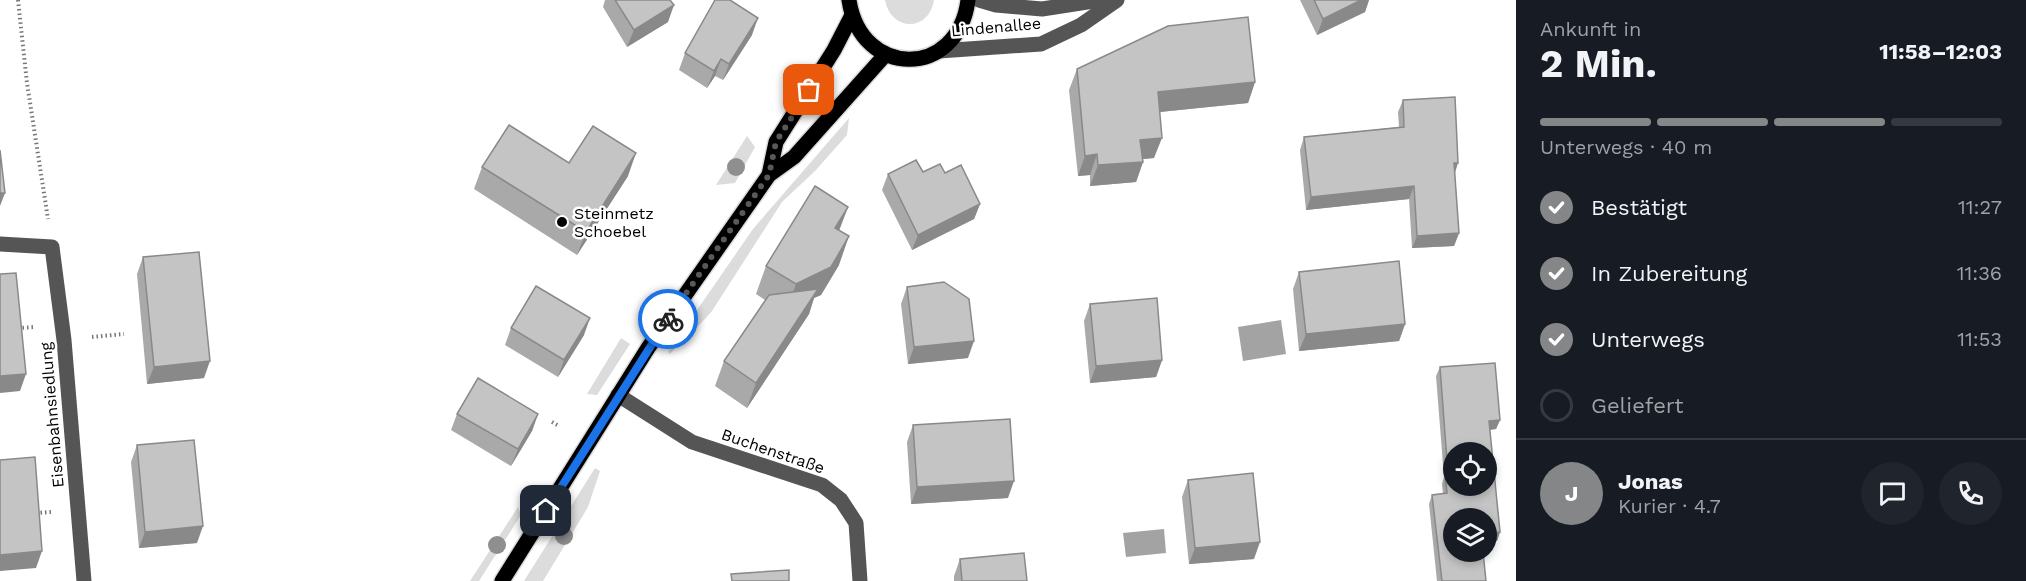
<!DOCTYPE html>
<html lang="de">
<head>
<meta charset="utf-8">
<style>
  :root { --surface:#171b24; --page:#20242c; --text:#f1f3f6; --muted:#9ea1a6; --line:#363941; --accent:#858687 }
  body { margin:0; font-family:"Work Sans",sans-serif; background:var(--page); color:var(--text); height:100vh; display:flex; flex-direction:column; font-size:22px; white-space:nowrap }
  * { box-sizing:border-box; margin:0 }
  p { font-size:20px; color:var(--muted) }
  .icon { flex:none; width:33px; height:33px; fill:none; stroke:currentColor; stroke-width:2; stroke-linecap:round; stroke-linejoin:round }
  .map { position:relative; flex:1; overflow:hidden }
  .panel { display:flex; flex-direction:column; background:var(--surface); width:510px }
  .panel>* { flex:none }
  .buttons { position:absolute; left:1443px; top:442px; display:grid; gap:12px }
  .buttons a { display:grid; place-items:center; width:54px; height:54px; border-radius:50%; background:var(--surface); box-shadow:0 3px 9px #0003; font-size:30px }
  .pin { position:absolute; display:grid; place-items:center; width:51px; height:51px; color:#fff; margin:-26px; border-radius:12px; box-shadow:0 3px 9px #0006 }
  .courier { position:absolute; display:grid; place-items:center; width:60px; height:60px; margin:-30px; border:4px solid #1a73e8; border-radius:50%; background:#fff; color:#222; box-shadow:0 2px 8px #0007 }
  .headline em { font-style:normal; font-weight:700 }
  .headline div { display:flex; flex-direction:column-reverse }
  .headline { display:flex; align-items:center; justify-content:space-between; height:102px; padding:0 24px }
  h1 { font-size:39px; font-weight:700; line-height:45px }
  .bar { display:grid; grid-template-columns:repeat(4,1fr); gap:9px 6px; align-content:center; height:72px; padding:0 24px }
  .bar i { height:8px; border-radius:4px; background:var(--line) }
  .bar .on { background:var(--accent) }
  .bar p { grid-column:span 4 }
  .line { display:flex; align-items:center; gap:15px; padding:0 24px; border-top:2px solid var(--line) }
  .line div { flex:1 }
  .round { display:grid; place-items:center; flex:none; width:63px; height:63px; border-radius:32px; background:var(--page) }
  ol { padding:0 24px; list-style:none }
  li { display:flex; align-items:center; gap:18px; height:66px }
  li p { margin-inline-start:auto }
  li .icon { padding:6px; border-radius:50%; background:var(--accent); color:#fff; stroke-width:4 }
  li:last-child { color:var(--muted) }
  li i { width:33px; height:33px; border:3px solid var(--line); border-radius:50% }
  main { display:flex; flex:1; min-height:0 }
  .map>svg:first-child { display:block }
  .green { fill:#dcdcdc }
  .water { fill:#a3a3a3 }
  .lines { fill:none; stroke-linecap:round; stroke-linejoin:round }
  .major-casing { stroke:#dbdbdb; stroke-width:18 }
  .path { stroke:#777; stroke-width:4; stroke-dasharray:1.5 3; stroke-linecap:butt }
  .minor { stroke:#555; stroke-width:15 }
  .major { stroke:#000; stroke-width:15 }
  .tree { fill:#8f8f8f }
  .wall { fill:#a9a9a9 }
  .shaded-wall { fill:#898989 }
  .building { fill:#c4c4c4; stroke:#898989; stroke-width:1.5; fill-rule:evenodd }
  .done { stroke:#595959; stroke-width:6; stroke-dasharray:0 10.8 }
  .route { stroke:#1a73e8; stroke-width:8 }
  .poi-dot { fill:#000; stroke:#fff; stroke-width:2 }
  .labels { text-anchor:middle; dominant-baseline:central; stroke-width:5; stroke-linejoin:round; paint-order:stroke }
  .street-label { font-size:16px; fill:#000; stroke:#fff }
  .poi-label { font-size:16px; fill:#000; stroke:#fff; text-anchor:start }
</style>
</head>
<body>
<main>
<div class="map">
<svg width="1516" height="581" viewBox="0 0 1516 581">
  <rect width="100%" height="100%" fill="#fff"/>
  <g class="green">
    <path d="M885 0H934C929 32 891 32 885 0Z"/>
    <path d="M849 118 847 135 815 171 782 202 712 311C699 327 683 338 670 354L668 352 753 229Z"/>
    <polygon points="747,136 755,147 735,183 716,185"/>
    <polygon points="621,338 630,344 597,395 587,394"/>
    <polygon points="595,468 600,471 588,507 543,581 524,581"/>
    <polygon points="518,507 521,515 479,581 470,581"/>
  </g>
  <g class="water">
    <polygon points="1281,320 1286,354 1243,361 1238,327"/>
    <polygon points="1164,529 1166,553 1126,557 1123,533"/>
  </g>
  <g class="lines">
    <g class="major-casing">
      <g id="major">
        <path d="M849 0C861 79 958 79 968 0"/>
        <polyline points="769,175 776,142 834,50 851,17"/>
        <polyline points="502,581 648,348 769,175 794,157 886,54"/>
      </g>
    </g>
    <g class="path">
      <polyline points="18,0 27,83 48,219"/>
      <polyline points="18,328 35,327"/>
      <polyline points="92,337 124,334"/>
      <polyline points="552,422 559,426"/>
      <polyline points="36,513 51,512"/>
    </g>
    <g class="minor">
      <polyline points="979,0 996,5 1042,9 1100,0"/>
      <polyline points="939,51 1041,44 1081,25 1117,0"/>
      <polyline points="0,244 52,247 64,340 84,581"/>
      <polyline points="618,395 692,442 822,485 841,500 856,523 860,581"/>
    </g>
    <use href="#major" class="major"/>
  </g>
  <g class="tree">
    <circle cx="736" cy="167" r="9"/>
    <circle cx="564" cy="536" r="9"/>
    <circle cx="497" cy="545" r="9"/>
  </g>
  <g class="wall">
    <polygon points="605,0 670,0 668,22 627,47 603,7"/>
    <polygon points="1300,0 1369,0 1365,12 1317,35"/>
    <polygon points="752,35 723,80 715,76 707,88 679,70 685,53"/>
    <polygon points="1077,69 1255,82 1248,103 1159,112 1154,158 1143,159 1143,162 1136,182 1090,186 1090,175 1078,176 1069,90"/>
    <polygon points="1403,100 1455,173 1459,233 1454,246 1412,248 1409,199 1306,210 1300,150 1304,137 1399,127 1398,112"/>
    <polygon points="569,163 628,176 577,255 474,189 482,167"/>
    <polygon points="923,172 945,173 980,204 974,219 912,250 882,190 888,174"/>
    <polygon points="848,207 839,230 839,265 821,295 814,298 809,314 747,408 715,386 724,361 765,300 756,294 766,266"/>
    <polygon points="143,257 204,378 147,384 137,274"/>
    <polygon points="1299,272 1405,324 1399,341 1299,351 1293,289"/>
    <polygon points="907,287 968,358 908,364 901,304"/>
    <polygon points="1090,304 1162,360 1156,377 1090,383 1084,321"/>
    <polygon points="511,328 584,335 558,377 505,345"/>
    <polygon points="1440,367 1500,420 1496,429 1490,430 1500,532 1497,541 1454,519 1486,581 1437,581 1429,504 1432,495 1443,494 1442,484 1444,477 1436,376"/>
    <polygon points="457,414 538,414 532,431 511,466 451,430"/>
    <polygon points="913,425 1008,498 911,504 907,442"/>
    <polygon points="137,445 197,543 139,548 131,462"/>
    <polygon points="1188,480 1254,559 1189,564 1182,497"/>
    <polygon points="960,559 1027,581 954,581 954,576"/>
  </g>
  <g class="shaded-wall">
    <polygon points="1361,0 1369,0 1365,12 1317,35 1323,19"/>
    <polygon points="674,5 668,22 627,47 634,30"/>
    <polygon points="758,18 752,35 723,80 729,64"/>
    <polygon points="721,59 715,76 707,88 714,71"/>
    <polygon points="1255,82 1248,103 1150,113 1158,92"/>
    <polygon points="1162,138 1154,158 1133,160 1140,140"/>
    <polygon points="636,153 628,176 577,255 586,232"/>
    <polygon points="1097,154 1090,175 1078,176 1085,156"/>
    <polygon points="1143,162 1136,182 1090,186 1098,165"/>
    <polygon points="1454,163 1458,163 1454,176"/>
    <polygon points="1414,186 1409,199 1306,210 1311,197"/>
    <polygon points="0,193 5,193 0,206"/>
    <polygon points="980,204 974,219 912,250 918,235"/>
    <polygon points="848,207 837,236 835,228"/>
    <polygon points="1459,233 1454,246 1412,248 1417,236"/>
    <polygon points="849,236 839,265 821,295 814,298 809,314 747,408 756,383 786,313 796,284"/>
    <polygon points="590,318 584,335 558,377 564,360"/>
    <polygon points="1405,324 1399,341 1299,351 1306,334"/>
    <polygon points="974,341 968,358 908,364 914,347"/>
    <polygon points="1162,360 1156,377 1090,383 1096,366"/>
    <polygon points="210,361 204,378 147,384 154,367"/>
    <polygon points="26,374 20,391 0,393 0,376"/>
    <polygon points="538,414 532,431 511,466 518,449"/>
    <polygon points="1500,420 1496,429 1485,430 1489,421"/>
    <polygon points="1014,481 1008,498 911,504 917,487"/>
    <polygon points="203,526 197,543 139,548 145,532"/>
    <polygon points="1500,532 1497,541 1486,542 1486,533"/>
    <polygon points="1260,542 1254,559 1189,564 1195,548"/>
    <polygon points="42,551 36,568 0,571 0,555"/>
  </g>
  <g class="building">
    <polygon points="615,0 670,0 674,5 634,30"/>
    <polygon points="715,0 730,0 758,18 729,64 721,59 714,71 685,53"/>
    <polygon points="1314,0 1361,0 1323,19"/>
    <polygon points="1248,17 1255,82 1158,92 1162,138 1140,140 1143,162 1098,165 1097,154 1085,156 1077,69 1168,26"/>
    <polygon points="1455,97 1458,163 1454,163 1459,233 1417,236 1414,186 1311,197 1304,137 1404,127 1403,100"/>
    <polygon points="509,125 569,163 593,126 636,153 586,232 482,167"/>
    <polygon points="0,150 5,193 0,193"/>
    <polygon points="916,160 923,172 940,164 945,173 961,165 980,204 918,235 888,174"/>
    <polygon points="815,186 848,207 835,228 849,236 831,267 796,284 766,266"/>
    <polygon points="199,252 210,361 154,367 143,257"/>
    <polygon points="1399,261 1405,324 1306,334 1299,272"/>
    <polygon points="16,273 26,374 0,376 0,274"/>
    <polygon points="944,282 969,299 974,341 914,347 907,287"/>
    <polygon points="536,286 590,318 564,360 511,328"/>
    <polygon points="818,289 756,383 724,361 769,295"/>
    <polygon points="1157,298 1162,360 1096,366 1090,304"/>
    <path d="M1495 363 1500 420 1489 421 1500 532 1486 533V519H1454V552H1483L1486 581H1442L1432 495 1447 493 1445 474H1448L1440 367ZM1454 453H1486V486H1454Z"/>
    <polygon points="478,378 538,414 518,449 457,414"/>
    <polygon points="1010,419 1014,481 917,487 913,425"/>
    <polygon points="194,440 203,526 145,532 137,445"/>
    <polygon points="35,457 42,551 0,555 0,460"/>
    <polygon points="1253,473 1260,542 1195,548 1188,480"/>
    <polygon points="1024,553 1027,581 962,581 960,559"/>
    <polygon points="789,570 789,581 732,581 731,574"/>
  </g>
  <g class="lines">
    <polyline class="done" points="668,319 769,175 776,142 809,90"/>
    <polyline class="route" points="546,511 668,319"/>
  </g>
  <circle class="poi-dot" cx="562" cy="222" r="6"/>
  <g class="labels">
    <g class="street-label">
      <text transform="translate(996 27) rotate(-5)">Lindenallee</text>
      <text transform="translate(52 415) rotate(-95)">Eisenbahnsiedlung</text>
      <text transform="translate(773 451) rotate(19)">Buchenstraße</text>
    </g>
    <g class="poi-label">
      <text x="574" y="213">Steinmetz<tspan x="574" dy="18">Schoebel</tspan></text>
    </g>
  </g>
</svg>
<div class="buttons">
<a><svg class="icon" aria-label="locate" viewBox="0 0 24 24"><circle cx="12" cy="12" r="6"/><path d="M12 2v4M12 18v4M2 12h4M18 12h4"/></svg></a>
<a><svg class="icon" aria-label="layers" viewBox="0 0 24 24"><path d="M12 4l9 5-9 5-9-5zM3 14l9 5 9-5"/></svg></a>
</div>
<div class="pin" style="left:809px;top:90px;background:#ea580c"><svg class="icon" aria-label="bag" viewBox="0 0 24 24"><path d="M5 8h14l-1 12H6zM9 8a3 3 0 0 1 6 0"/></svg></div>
<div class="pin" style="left:546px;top:511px;background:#1f2937"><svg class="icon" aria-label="home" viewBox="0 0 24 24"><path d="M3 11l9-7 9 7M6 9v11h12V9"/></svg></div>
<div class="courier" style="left:668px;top:319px"><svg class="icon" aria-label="bike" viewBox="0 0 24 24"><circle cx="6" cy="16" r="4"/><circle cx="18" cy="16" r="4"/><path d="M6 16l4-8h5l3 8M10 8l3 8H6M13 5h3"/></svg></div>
</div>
<section class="panel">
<div class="headline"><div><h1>2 Min.</h1><p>Ankunft in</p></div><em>11:58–12:03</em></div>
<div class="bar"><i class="on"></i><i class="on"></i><i class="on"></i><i></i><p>Unterwegs · 40 m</p></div>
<ol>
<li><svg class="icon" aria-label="check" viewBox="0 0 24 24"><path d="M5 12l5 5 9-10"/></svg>Bestätigt<p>11:27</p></li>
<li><svg class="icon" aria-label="check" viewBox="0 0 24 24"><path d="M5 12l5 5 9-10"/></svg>In Zubereitung<p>11:36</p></li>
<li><svg class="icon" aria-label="check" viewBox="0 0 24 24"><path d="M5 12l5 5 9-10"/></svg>Unterwegs<p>11:53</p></li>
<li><i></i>Geliefert</li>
</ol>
<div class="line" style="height:108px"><b class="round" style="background:var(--accent);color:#fff">J</b><div><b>Jonas</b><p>Kurier · 4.7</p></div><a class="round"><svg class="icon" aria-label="chat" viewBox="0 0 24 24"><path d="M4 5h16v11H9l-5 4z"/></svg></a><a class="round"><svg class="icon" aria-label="phone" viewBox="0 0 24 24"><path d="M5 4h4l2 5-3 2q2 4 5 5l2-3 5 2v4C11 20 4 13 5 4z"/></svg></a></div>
</section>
</main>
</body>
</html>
